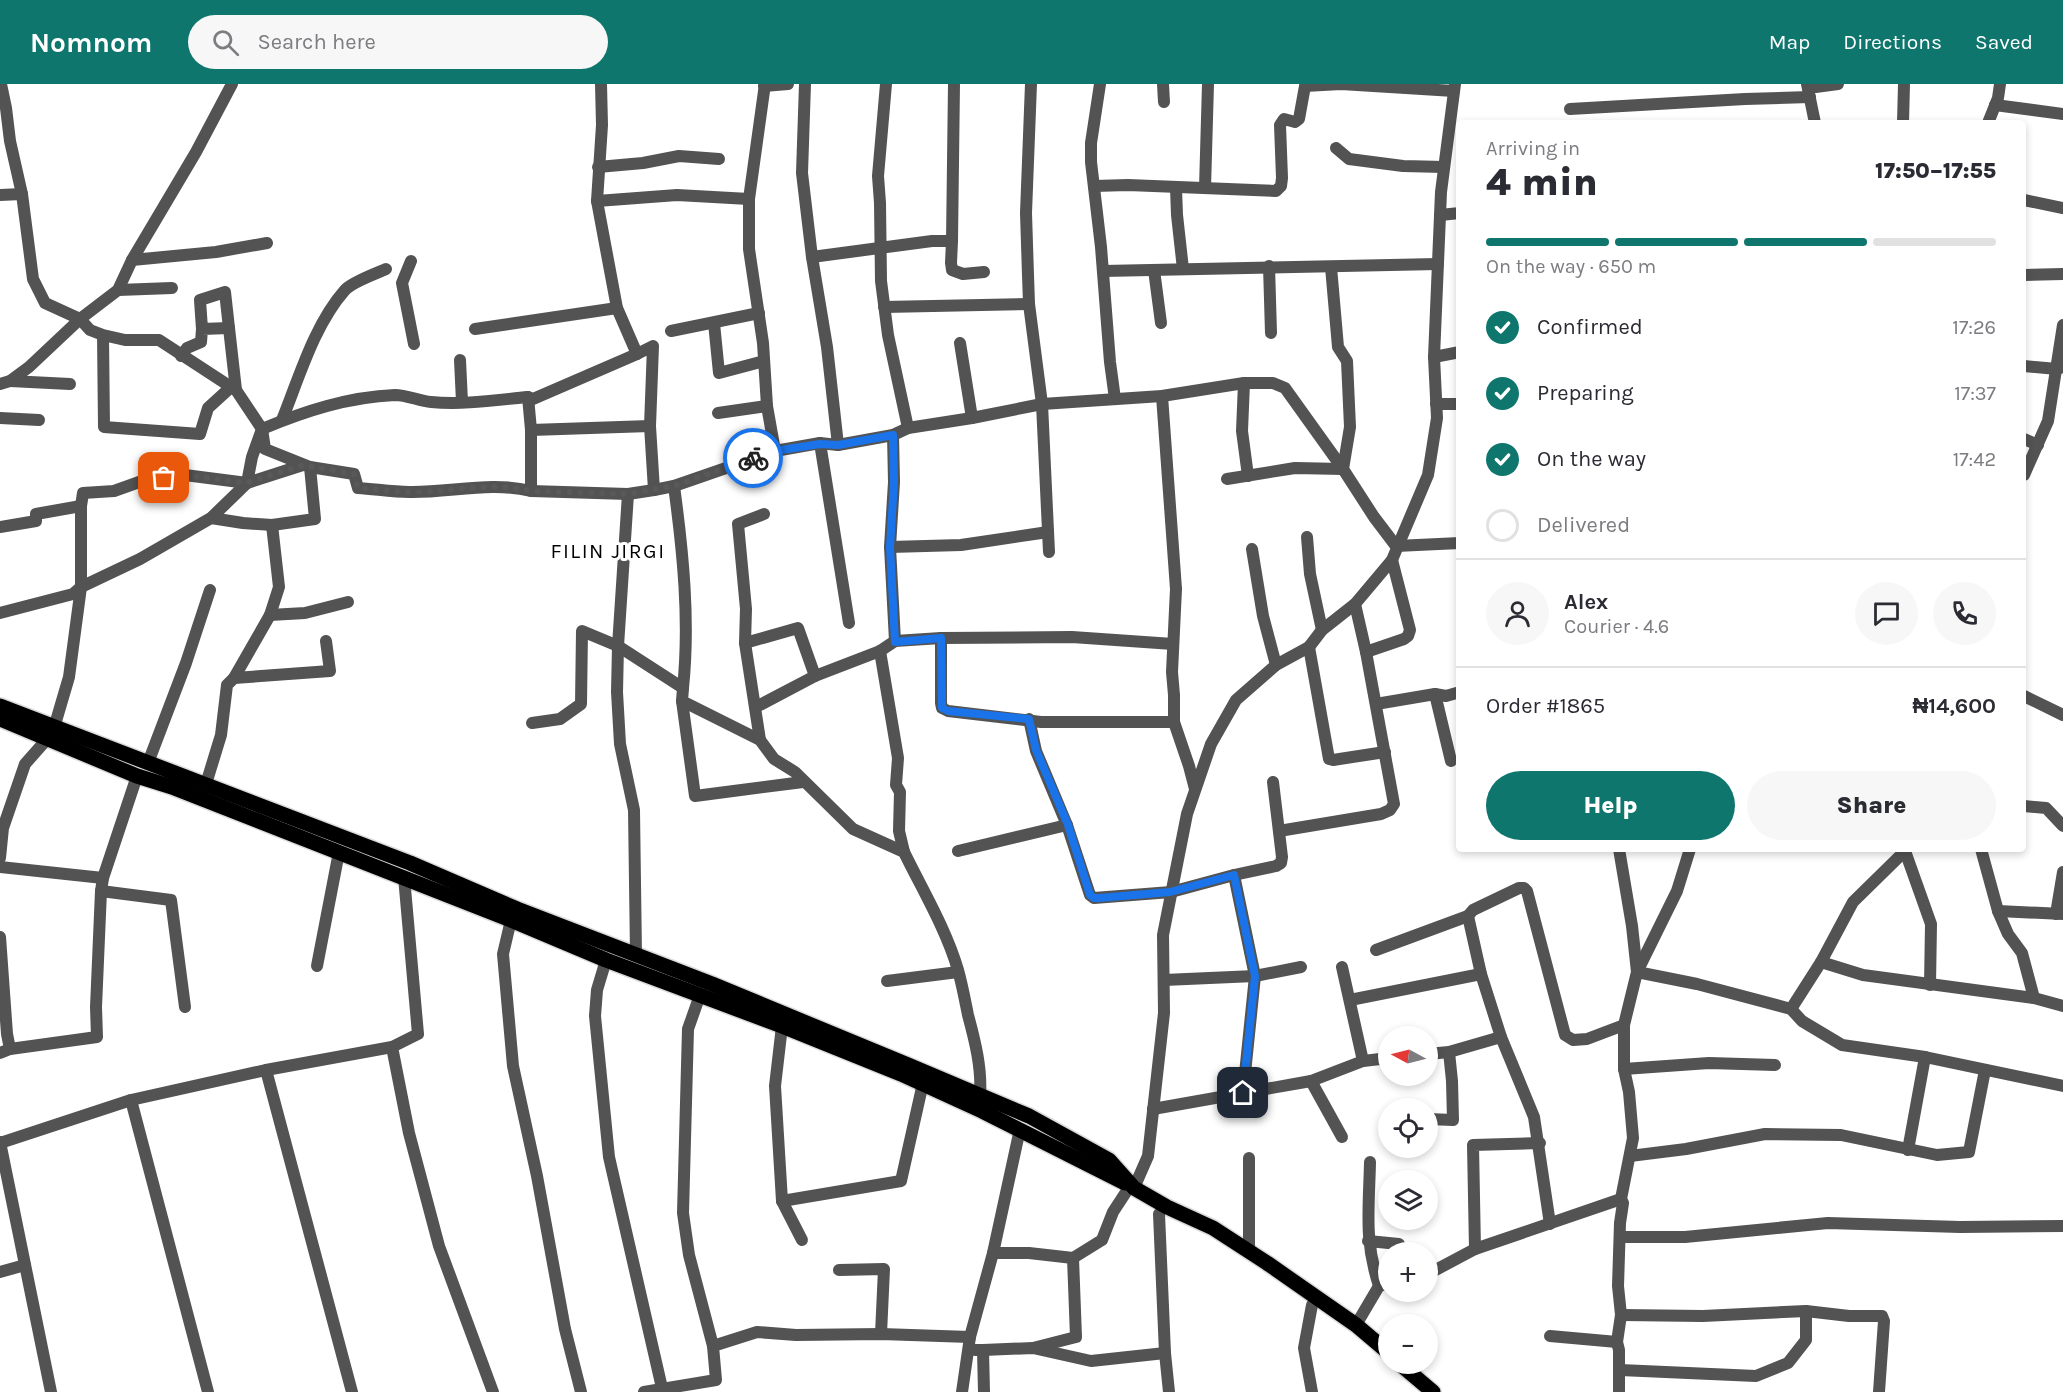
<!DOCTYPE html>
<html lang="en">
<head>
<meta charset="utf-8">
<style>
  :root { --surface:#fff; --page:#f7f7f7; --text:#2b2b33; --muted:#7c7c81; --line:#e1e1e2; --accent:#0f766e }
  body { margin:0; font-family:Karla,sans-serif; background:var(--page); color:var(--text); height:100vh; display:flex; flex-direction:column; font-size:22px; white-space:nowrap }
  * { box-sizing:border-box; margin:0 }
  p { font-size:20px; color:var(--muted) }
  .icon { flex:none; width:33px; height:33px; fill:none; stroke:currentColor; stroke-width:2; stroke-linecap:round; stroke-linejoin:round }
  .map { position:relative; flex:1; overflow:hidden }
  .drawer { position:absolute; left:1456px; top:36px; width:570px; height:732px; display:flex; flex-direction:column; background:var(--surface); border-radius:6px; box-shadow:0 3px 9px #0003 }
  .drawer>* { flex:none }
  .needle { width:39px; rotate:277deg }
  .fabs { position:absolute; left:1378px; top:942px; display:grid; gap:12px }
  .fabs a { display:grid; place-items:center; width:60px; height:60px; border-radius:50%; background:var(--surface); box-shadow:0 3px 9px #0003; font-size:30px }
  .pin { position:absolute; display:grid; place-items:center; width:51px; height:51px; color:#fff; margin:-26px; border-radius:12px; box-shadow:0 3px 9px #0006 }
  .courier { position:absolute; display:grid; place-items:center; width:60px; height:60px; margin:-30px; border:4px solid #1a73e8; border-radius:50%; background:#fff; color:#222; box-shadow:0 2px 8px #0007 }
  .overview em { font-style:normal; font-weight:800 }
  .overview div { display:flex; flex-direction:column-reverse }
  .overview { display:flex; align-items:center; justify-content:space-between; height:102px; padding:0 30px }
  h1 { font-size:39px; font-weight:800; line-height:45px }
  .bar { display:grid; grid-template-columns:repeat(4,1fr); gap:9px 6px; align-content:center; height:72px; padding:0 30px }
  .bar i { height:8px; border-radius:4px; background:var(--line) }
  .bar .selected { background:var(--accent) }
  .bar p { grid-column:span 4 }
  .line { display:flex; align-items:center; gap:15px; padding:0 30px; border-top:2px solid var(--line) }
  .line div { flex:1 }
  .round { display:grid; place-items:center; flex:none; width:63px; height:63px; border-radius:32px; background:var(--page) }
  ol { padding:0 30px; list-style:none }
  li { display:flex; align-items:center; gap:18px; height:66px }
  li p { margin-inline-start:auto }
  li .icon { padding:6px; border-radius:50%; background:var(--accent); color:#fff; stroke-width:4 }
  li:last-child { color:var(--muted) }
  li i { width:33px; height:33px; border:3px solid var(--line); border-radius:50% }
  .cta { display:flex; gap:12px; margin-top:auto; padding:12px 30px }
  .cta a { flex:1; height:69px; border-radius:36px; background:var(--accent); color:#fff; font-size:24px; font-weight:800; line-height:69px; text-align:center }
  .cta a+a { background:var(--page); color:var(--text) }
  header { display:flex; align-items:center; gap:36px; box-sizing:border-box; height:84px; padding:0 30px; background:var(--accent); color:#fff }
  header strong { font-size:28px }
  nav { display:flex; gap:33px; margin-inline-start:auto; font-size:21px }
  .search { width:420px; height:54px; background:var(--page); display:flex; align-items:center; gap:15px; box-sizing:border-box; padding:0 21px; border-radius:33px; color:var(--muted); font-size:22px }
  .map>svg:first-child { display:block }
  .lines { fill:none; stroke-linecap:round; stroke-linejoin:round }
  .primary-casing { stroke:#dbdbdb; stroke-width:18 }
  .street { stroke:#535353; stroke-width:12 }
  .primary { stroke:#000; stroke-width:15 }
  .done { stroke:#595959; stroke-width:6; stroke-dasharray:0 10.8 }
  .route { stroke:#1a73e8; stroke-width:8 }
  .labels { text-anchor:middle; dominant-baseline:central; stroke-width:6; stroke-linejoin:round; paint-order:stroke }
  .neighbourhood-label { font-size:21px; letter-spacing:1.5px; fill:#000; stroke:#fff }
</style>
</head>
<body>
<header>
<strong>Nomnom</strong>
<div class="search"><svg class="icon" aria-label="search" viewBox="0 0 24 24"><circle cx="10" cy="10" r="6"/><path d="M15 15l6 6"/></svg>Search here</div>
<nav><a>Map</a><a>Directions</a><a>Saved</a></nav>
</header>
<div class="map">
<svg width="2063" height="1308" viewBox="0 0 2063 1308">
  <rect width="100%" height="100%" fill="#fff"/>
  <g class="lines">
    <g class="primary-casing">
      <g id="primary">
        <polyline points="0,622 410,779 517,825 712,900 908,981 1029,1032 1109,1076 1134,1104 1167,1123 1213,1144 1267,1179 1356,1241 1389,1269"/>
        <polyline points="0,635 137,692 172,703 511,836 606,876 782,942 901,990 982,1027 1125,1099"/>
        <polyline points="1400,1280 1433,1308"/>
      </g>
    </g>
    <g class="street">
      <polyline points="1,0 6,24 10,57 22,110 33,195 45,219 80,235 90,246 103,251 125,256 159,256 231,303 208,324 200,350 104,343 103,251"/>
      <polyline points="601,0 602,41 597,117 617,224 637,270 653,262 650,342 654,406"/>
      <polyline points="765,0 749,115 749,165 763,259 767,322 775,367"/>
      <polyline points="805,0 802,89 812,173 827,263 838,361"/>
      <polyline points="886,0 878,92 880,119 881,197 888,251 908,344"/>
      <polyline points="1031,0 1026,129 1028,191 1029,220 1042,320 1049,468"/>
      <polyline points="1100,0 1091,59 1091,78 1101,163 1110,278 1115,315"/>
      <polyline points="1163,0 1164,18"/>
      <polyline points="1807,0 1815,39"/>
      <polyline points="764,2 788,0"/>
      <polyline points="1808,4 1838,0"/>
      <polyline points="1995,21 2063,30"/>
      <polyline points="1570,25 1745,15 1810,13"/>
      <polyline points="1903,39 1904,0"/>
      <polyline points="1988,39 1998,14 2000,0"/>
      <polyline points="1336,64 1349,75 1403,82 1444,83"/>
      <polyline points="598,83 643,79 679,72 719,75"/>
      <polyline points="1094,102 1128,101 1276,107 1281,102 1282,94 1280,41 1284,35 1295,38 1299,35 1305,2 1341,0 1454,7"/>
      <polyline points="1176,104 1177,131 1183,185"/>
      <polyline points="1205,104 1208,0"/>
      <polyline points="0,111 22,110"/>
      <polyline points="2024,116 2063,124"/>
      <polyline points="597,117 677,111 749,115"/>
      <polyline points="1440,131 1460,129"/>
      <polyline points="952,157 951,179 952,186 963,190 984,188"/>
      <polyline points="812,173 932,157 952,157 954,0"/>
      <polyline points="132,176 216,168 267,159"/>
      <polyline points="411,177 402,199 414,260"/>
      <polyline points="1269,182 1271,249"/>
      <polyline points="1154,186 1161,239"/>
      <path d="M1103 187C1215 184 1326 183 1438 180"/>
      <polyline points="2024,191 2063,190"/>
      <polyline points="118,206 172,204"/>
      <polyline points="884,223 1029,220"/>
      <polyline points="714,239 719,289 764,277"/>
      <polyline points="229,244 236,306"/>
      <polyline points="475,245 617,224"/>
      <polyline points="671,247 759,229"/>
      <polyline points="960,259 972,334"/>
      <polyline points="181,272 187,264 201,258 202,245 229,244 225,208 200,216 202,245"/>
      <polyline points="1434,273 1460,268"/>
      <polyline points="460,276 462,318"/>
      <polyline points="2024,282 2057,285 2063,283"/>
      <polyline points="10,297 70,300"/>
      <polyline points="1244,299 1242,347 1248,392"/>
      <polyline points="0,300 10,297 29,283 80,235 118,206 132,176 196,68 232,0"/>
      <path d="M231 303 236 306 262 345 265 365 310 383 354 390 358 404C375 405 392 408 409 408 449 409 491 397 531 407L628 410 654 406 674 402 775 367 820 359 838 361 893 351 908 344 972 334 1042 320 1162 312 1244 299H1273L1285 304 1343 385 1374 433 1396 462 1460 459"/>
      <polyline points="1162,312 1176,505 1172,588 1174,611 1174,638 1189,682 1195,705"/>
      <polyline points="528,313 531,346 531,407"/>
      <polyline points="1436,320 1460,320"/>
      <polyline points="718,329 767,322"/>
      <polyline points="0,334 39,336"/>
      <path d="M282 336C299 294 314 241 345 206 352 198 375 190 386 185"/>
      <polyline points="531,346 650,342"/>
      <polyline points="893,351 894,398 890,463 895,557"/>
      <polyline points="2024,355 2038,361"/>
      <polyline points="820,359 849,539"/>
      <polyline points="2024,391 2048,337 2063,241"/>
      <polyline points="1227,395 1295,384 1343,385 1350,343 1347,277 1338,263 1331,183"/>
      <path d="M674 402C683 468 690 537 683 604"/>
      <polyline points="628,410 618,562 617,608 620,660 634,726 636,871"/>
      <polyline points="211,434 243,439 272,441 315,435 310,383"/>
      <polyline points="0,443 36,437 36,430 81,422"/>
      <polyline points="1307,453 1310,490 1322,546"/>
      <polyline points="890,463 961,461 1048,448"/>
      <polyline points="1252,465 1263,532 1276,581"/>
      <path d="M0 529 73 510 81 503 140 475 211 434 247 399 252 373 262 345C305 327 348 313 395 311 407 311 419 317 431 318 463 321 496 316 528 313L533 315 637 270"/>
      <polyline points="270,531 305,529 348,518"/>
      <polyline points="941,554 941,619 942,624 948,627 1041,638 1174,638"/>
      <polyline points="745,559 798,544 815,592"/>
      <polyline points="1309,563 1329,675 1333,676 1385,668"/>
      <polyline points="880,567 898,674 896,701 900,708 899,747 904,768"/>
      <polyline points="1366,568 1404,555 1408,552 1410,546 1392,476"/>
      <polyline points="234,594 330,587 326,557"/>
      <polyline points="1435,610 1451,677"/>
      <polyline points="2024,612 2063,631"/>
      <polyline points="682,617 695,712 803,698"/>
      <polyline points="1376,620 1435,610 1446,612 1460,608"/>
      <polyline points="756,623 815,592 880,567 895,557 941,554 1072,553 1173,560"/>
      <polyline points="1029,635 1036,667 1067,741 1090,811 1094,814 1171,808 1234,791 1276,782 1281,779 1282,773 1273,698"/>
      <path d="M532 639 560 635 581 620 582 547 618 562 683 604 682 617 760 656 774 675 795 688 853 745 904 768C923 807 946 845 958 886 962 900 965 916 968 931 975 957 982 984 980 1012"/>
      <polyline points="54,644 69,593 81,503 81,422 83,409 114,407 142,397 185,391 247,399 303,381"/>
      <polyline points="760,656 745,559 746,525 738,440 764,430"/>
      <polyline points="148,679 186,579 210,506"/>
      <polyline points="206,700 221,651 227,601 234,594 270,531 279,503 272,441"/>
      <polyline points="2024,722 2046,724 2063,742"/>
      <polyline points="1279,747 1381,730 1390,726 1394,720 1366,568 1355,520"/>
      <polyline points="1690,765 1677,807 1637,888 1697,900 1791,925 1802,937 1842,961 1925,973 2063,1002"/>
      <polyline points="1981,765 1998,827 2008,850 2022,869 2034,914"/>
      <polyline points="958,767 1067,741"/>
      <polyline points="1905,767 1931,840 1930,901"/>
      <polyline points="0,774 3,744 25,680 48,654"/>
      <polyline points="0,783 103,794"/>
      <polyline points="1234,791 1255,892 1243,1009"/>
      <polyline points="404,793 418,950 392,963 409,1049 439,1162 493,1308"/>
      <polyline points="101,807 171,816 185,923"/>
      <polyline points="1998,827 2063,830"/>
      <polyline points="2056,830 2063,788"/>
      <polyline points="511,836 503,870 513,982 537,1092 565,1245 581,1308"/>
      <polyline points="0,853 7,950 10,965 0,969"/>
      <polyline points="1376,866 1468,832"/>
      <polyline points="606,876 597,906 595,932 609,1073 662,1304"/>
      <polyline points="1821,878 1863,891 2034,914 2063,922"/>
      <polyline points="317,882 339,768"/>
      <polyline points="1342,883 1363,977"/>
      <polyline points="1164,896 1255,892 1301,883"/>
      <polyline points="887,897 958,888"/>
      <polyline points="700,911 688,945 683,1129 689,1171 713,1262"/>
      <polyline points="1350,916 1481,890"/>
      <polyline points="1791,925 1821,878 1853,818 1907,765"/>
      <polyline points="782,942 775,1002 782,1117 901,1097 923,999"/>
      <polyline points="10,965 97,953 96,923 101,807 103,794 137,692"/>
      <polyline points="1428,970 1449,968 1501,953"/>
      <polyline points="1624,985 1709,979 1775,981"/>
      <polyline points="266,986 352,1308"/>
      <polyline points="1311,997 1342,1053"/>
      <polyline points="131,1016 208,1308"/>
      <polyline points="1153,1025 1311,997 1363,977 1389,974"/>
      <polyline points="1428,1035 1453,1036 1452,997 1449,968"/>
      <polyline points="0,1058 51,1308"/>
      <polyline points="0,1059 131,1016 266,986 392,963"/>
      <polyline points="1908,1066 1925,973"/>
      <polyline points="1630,1072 1686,1065 1765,1050 1841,1051 1937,1071 1969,1068 1985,986"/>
      <polyline points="1249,1074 1249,1167"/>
      <path d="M1370 1078C1369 1125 1364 1156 1379 1202"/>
      <polyline points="1134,1104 1148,1072 1164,929 1163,851 1187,730 1211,660 1236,616 1276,581 1309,563 1322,546 1355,520 1392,476 1428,391 1437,334 1434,273 1441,108 1455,0"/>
      <polyline points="782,1117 802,1156"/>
      <polyline points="1159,1130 1165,1269 1169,1308"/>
      <polyline points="1550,1140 1534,1033 1501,953 1481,890 1468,832 1473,826 1519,804 1524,804 1527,807 1565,951 1573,956 1587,955 1624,941"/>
      <polyline points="1621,1153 1685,1153 1828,1139 1960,1143 2063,1142"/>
      <polyline points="1368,1157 1399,1160"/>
      <polyline points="1475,1165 1473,1061 1540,1059"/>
      <polyline points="993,1169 1029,1169 1073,1174"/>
      <polyline points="839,1186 884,1185 881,1250"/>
      <polyline points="0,1188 25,1181"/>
      <polyline points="1428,1190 1475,1165 1621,1115"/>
      <polyline points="1312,1221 1304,1264 1312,1308"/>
      <polyline points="1621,1231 1703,1232 1806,1227 1849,1232 1882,1232 1884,1237 1879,1308"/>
      <polyline points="1356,1241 1379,1202 1389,1199"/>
      <polyline points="1550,1252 1617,1258"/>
      <polyline points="1033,1264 1076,1253 1073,1174 1102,1156 1113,1128 1130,1102"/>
      <polyline points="975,1266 983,1266 984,1308"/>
      <polyline points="983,1266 1033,1264 1091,1277 1165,1269"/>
      <polyline points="1620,1286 1756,1292 1788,1279 1806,1256 1806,1227"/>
      <polyline points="644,1308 716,1296 713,1262 757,1248 796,1251 881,1250 970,1253"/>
      <polyline points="962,1308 970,1253 993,1169 1020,1045"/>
      <polyline points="1619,1308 1619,1266 1617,1258 1621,1231 1618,1202 1620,1139 1623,1119 1621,1115 1633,1054 1629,1008 1624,985 1624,941 1637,888 1632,842 1619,765"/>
    </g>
    <use href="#primary" class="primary"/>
  </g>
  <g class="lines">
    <path class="done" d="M164 394 185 391 246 399 303 381 354 390 358 404C375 405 392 408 409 408 449 409 491 397 531 407L628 410 674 402 753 374"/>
    <polyline class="route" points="753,374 775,367 820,360 838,361 893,351 894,398 890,463 895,558 941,554 942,624 948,627 1029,635 1036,666 1068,741 1090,811 1094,814 1099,814 1170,808 1234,791 1255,892 1243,1009"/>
  </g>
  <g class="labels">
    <g class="neighbourhood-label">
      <text x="608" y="467">FILIN JIRGI</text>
    </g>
  </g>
</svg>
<div class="fabs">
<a><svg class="needle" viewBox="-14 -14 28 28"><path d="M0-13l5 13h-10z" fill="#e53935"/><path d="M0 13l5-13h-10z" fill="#7c7c81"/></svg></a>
<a><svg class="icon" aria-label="locate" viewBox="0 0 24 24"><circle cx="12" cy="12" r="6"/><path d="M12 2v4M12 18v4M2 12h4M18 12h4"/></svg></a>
<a><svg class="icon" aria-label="layers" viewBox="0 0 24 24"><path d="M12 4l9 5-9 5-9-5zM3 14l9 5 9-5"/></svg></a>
<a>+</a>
<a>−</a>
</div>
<div class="pin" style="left:164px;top:394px;background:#ea580c"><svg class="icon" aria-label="bag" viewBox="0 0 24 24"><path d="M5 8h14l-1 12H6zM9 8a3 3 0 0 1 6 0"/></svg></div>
<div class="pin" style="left:1243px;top:1009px;background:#1f2937"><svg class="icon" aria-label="home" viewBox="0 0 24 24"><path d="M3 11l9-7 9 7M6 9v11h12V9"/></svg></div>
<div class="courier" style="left:753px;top:374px"><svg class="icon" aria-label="bike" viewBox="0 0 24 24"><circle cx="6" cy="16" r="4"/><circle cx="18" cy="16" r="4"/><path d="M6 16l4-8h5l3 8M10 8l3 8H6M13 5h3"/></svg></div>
<section class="drawer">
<div class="overview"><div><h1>4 min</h1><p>Arriving in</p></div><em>17:50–17:55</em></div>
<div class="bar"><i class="selected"></i><i class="selected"></i><i class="selected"></i><i></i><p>On the way · 650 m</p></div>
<ol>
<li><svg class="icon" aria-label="check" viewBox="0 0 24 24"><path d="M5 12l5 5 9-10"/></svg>Confirmed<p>17:26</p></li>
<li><svg class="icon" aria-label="check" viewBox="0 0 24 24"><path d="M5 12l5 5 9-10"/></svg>Preparing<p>17:37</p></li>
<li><svg class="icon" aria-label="check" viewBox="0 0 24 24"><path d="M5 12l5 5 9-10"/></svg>On the way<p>17:42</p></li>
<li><i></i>Delivered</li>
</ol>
<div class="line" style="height:108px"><a class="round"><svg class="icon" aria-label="person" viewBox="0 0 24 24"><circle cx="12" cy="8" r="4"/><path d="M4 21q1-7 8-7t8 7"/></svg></a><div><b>Alex</b><p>Courier · 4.6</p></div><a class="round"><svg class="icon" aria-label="chat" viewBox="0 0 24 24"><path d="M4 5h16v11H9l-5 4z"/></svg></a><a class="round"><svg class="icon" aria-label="phone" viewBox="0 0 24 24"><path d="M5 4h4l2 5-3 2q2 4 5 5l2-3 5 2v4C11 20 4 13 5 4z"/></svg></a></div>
<div class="line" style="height:78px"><div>Order #1865</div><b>₦14,600</b></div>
<div class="cta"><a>Help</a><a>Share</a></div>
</section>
</div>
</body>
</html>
